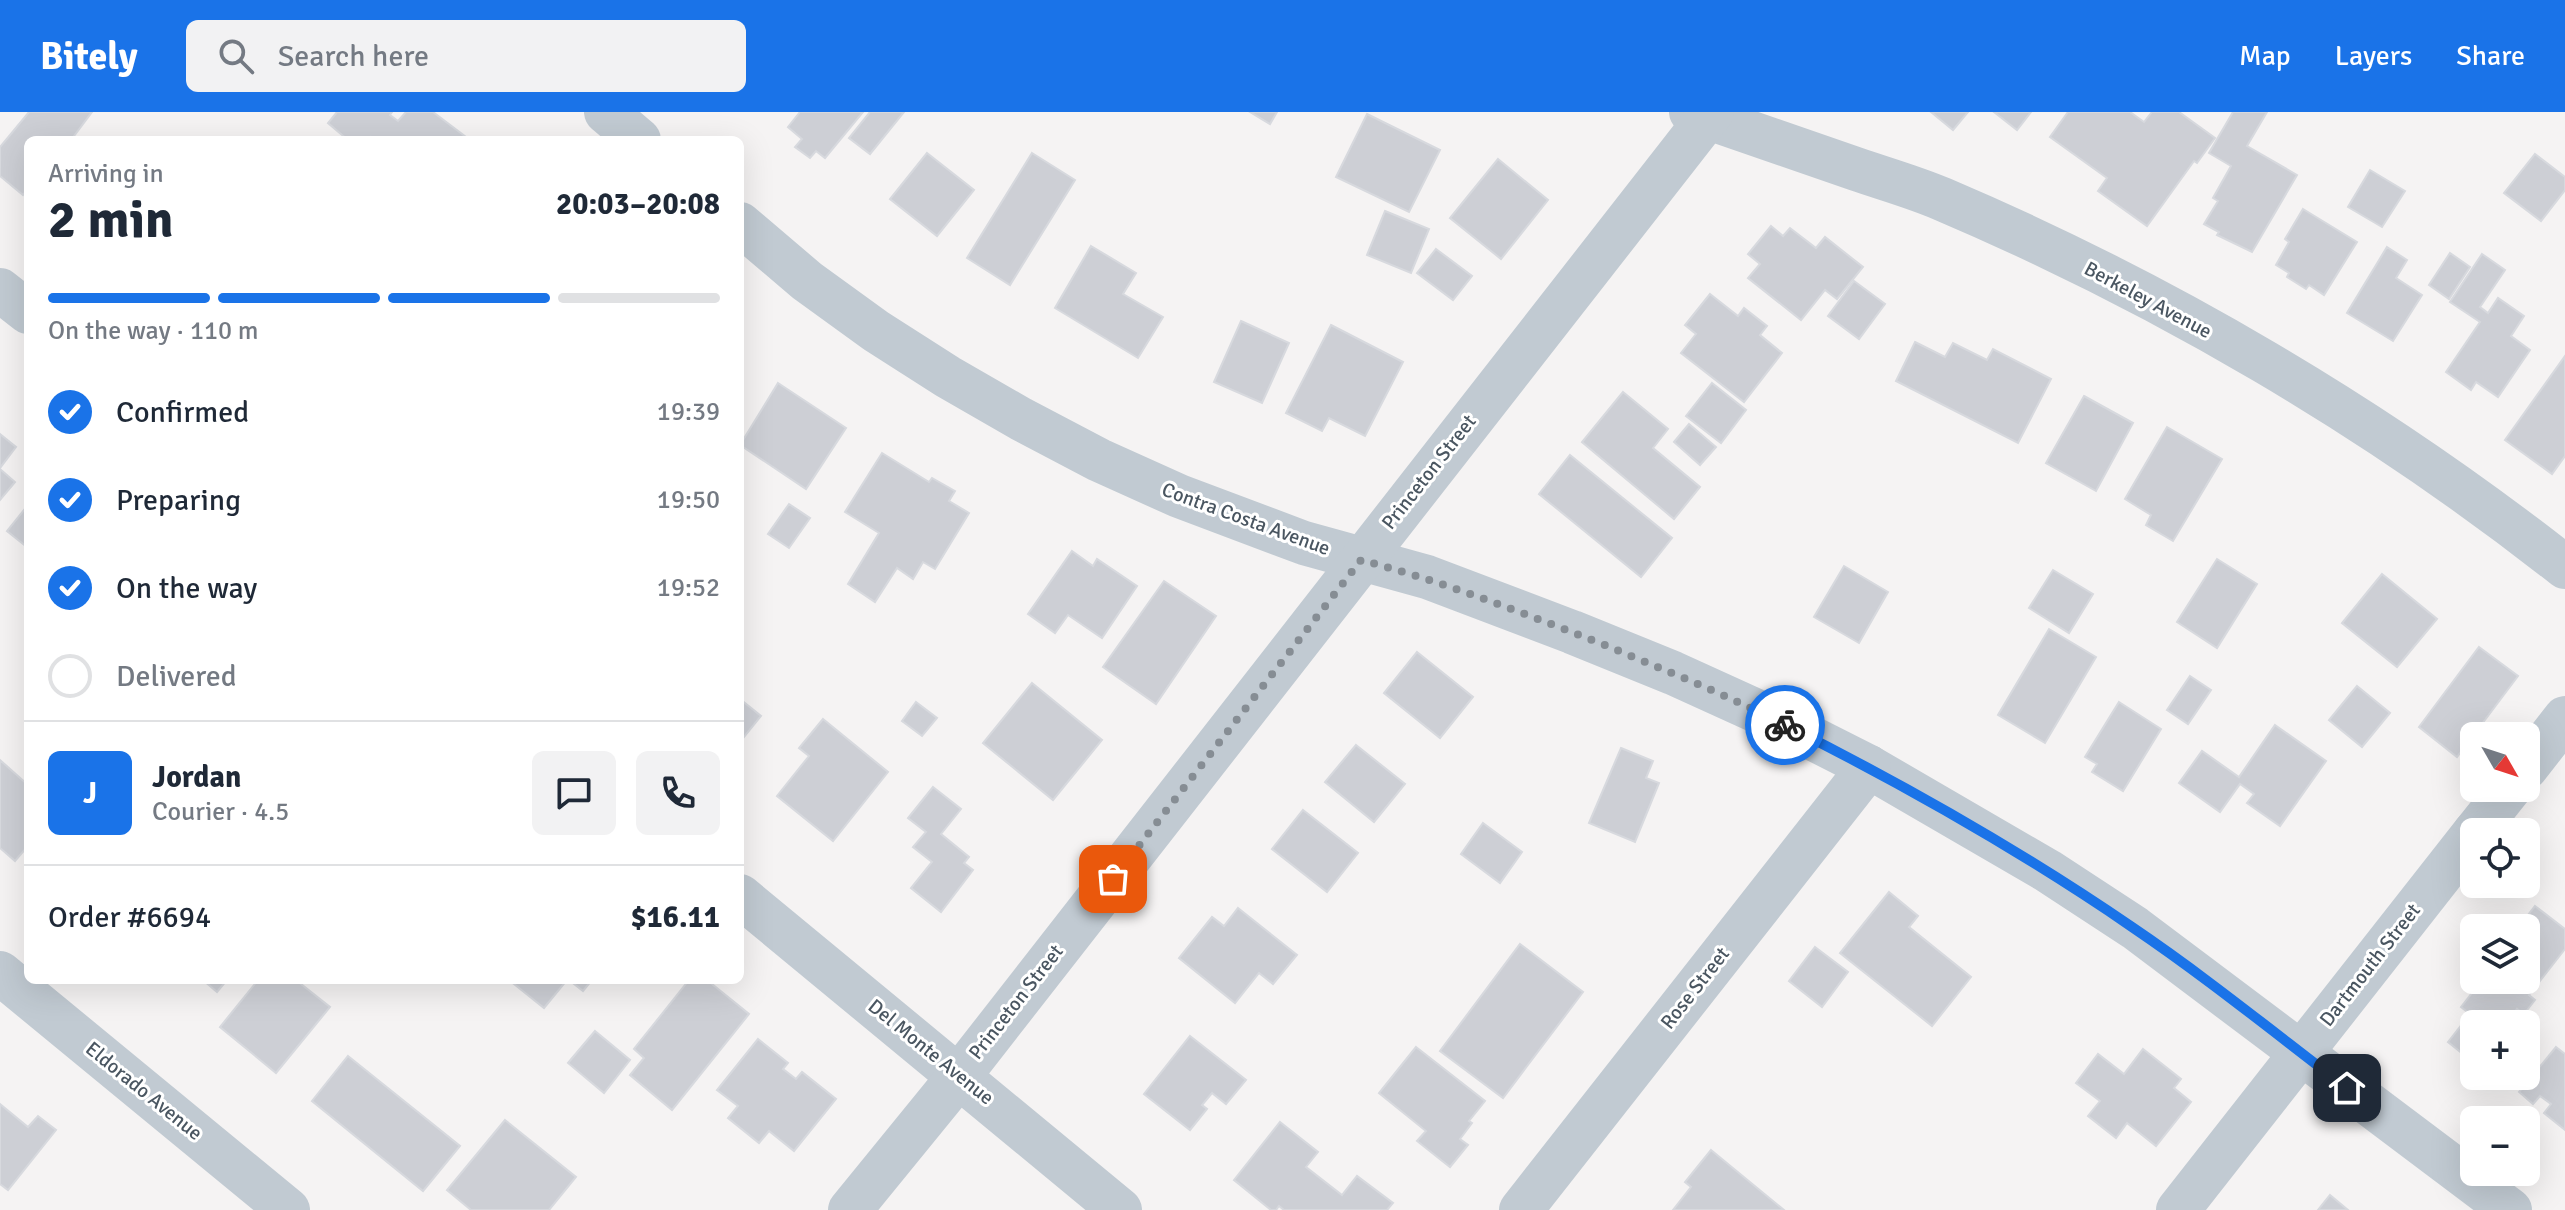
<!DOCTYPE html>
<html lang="en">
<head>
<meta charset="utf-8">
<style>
  :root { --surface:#fff; --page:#f2f2f3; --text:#1f2937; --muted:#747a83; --line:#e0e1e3; --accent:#1a73e8 }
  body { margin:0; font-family:Signika,sans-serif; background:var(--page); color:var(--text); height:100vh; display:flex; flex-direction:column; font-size:30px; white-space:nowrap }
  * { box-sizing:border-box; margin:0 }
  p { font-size:26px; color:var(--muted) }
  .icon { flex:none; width:44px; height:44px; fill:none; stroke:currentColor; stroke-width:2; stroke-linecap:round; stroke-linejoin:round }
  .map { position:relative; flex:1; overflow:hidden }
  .details { position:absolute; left:24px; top:24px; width:720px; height:848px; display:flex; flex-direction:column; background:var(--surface); border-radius:12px; box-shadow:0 8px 32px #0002 }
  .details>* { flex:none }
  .needle { width:52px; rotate:129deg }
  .tools { position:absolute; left:2460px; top:610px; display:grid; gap:16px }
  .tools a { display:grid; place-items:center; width:80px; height:80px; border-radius:12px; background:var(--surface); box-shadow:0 8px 32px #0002; font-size:40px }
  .pin { position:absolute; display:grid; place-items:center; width:68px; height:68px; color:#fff; margin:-34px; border-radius:16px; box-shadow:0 4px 12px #0006 }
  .courier { position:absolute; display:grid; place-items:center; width:80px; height:80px; margin:-40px; border:6px solid #1a73e8; border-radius:50%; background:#fff; color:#222; box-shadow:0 2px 10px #0007 }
  .head em { font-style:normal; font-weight:700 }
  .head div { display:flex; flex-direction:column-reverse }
  .head { display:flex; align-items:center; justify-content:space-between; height:136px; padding:0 24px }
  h1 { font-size:52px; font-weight:700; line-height:60px }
  .bar { display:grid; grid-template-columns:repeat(4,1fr); gap:12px 8px; align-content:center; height:96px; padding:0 24px }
  .bar i { height:10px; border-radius:6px; background:var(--line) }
  .bar .current { background:var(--accent) }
  .bar p { grid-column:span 4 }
  .line { display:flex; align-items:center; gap:20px; padding:0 24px; border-top:2px solid var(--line) }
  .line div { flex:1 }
  .round { display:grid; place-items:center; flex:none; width:84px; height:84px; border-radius:12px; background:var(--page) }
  ol { padding:0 24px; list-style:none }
  li { display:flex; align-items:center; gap:24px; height:88px }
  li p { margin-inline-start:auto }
  li .icon { padding:8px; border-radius:50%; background:var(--accent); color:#fff; stroke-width:4 }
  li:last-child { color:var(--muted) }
  li i { width:44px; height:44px; border:4px solid var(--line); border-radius:50% }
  header { display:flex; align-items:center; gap:48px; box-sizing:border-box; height:112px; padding:0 40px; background:var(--accent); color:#fff }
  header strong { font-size:38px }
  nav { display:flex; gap:44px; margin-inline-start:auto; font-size:28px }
  .search { width:560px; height:72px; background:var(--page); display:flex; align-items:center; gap:20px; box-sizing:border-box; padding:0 28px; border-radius:12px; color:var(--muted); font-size:30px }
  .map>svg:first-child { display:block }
  .building { fill:#cdcfd5; stroke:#d7d9de; stroke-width:2 }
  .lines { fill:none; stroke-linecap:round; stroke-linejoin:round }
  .minor { stroke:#c1cad2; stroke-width:44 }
  .done { stroke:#868d94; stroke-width:8; stroke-dasharray:0 14.4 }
  .route { stroke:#1a73e8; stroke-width:10 }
  .labels { text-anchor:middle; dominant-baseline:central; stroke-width:6; stroke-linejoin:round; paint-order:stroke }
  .street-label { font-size:20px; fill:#4a5661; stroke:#fff }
</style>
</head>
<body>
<header>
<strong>Bitely</strong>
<div class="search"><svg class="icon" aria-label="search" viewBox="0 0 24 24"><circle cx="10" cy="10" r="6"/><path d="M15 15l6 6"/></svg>Search here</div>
<nav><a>Map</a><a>Layers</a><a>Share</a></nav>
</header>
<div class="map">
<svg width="2565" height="1098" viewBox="0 0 2565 1098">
  <rect width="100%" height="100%" fill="#f5f3f3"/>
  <g class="building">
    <polygon points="29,0 92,0 71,28 28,28 28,77 23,83 0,64 0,35"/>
    <polygon points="337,0 392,0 390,3 398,9 406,0 433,0 470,28 375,28 371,25 369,28 348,28 328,11"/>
    <polygon points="800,0 863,0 825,46 816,39 810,46 795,35 802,27 788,15"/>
    <polygon points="870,0 904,0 870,42 849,26"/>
    <polygon points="1250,0 1277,0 1270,12"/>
    <polygon points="1931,0 1968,0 1953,18"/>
    <polygon points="1994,0 2031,0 2017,18"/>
    <polygon points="2068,0 2130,0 2144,10 2152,0 2179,0 2215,26 2197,51 2194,49 2147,114 2098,79 2107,66 2050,25"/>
    <polygon points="2233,0 2267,0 2247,34 2297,63 2252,140 2217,123 2219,120 2204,112 2218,89 2213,86 2231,54 2209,41"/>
    <polygon points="1367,2 1440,38 1409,100 1336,65"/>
    <polygon points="927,41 974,78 937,124 890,87"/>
    <polygon points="1032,41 1075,68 1010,173 967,146"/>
    <polygon points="2535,42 2565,65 2565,78 2541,109 2504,81"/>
    <polygon points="1498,47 1548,88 1501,147 1450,106"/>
    <polygon points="2370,58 2405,79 2382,115 2348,95"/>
    <polygon points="2303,97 2357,130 2324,183 2309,173 2306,177 2287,165 2289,161 2276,153 2289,130 2285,127"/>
    <polygon points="1385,99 1429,117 1411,161 1367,143"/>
    <polygon points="1771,114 1783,124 1790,116 1816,136 1825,125 1863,155 1837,187 1825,178 1801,208 1748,166 1760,152 1748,142"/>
    <polygon points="1091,134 1136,161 1123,182 1163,205 1138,246 1055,196"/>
    <polygon points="2387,135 2407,148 2396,166 2422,183 2393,229 2347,201"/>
    <polygon points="1436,137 1472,164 1453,188 1417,161"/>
    <polygon points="2450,141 2470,155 2449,187 2429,173"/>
    <polygon points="2482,142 2505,158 2480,195 2488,201 2498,186 2524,204 2511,224 2530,238 2498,285 2476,270 2471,278 2446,260 2480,210 2450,190"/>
    <polygon points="1854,169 1885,192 1859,227 1828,204"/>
    <polygon points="1710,182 1738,204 1744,196 1767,214 1760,223 1782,241 1744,290 1681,241 1696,222 1685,213"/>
    <polygon points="1241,209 1289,231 1262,291 1214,270"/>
    <polygon points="1331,213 1403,250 1365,324 1329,306 1322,319 1286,301"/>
    <polygon points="1915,230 1945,245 1953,231 1987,248 1993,237 2051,267 2018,331 1896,269"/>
    <polygon points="2565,244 2565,344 2552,362 2505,328"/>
    <polygon points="778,271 846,316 806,377 740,333"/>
    <polygon points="1712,271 1746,298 1721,331 1686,304"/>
    <polygon points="1623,280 1668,317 1653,336 1700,375 1674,407 1582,330"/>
    <polygon points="2084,284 2133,311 2096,379 2046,351"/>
    <polygon points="1689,312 1716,335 1700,353 1674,330"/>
    <polygon points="2167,315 2222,347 2173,429 2146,413 2151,403 2125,387"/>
    <polygon points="0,322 16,335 0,356"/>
    <polygon points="882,341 929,370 932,366 955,379 949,389 969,401 935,457 923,450 913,467 897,456 875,490 848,472 879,421 845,400"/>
    <polygon points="1570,343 1672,426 1641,465 1539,382"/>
    <polygon points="0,357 15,370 0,388"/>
    <polygon points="789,392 810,406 789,436 768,422"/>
    <polygon points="28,393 28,436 7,419"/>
    <polygon points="1072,439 1093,454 1097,447 1137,474 1102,526 1068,503 1055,521 1028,502"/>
    <polygon points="2217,447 2257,472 2217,536 2177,510"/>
    <polygon points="1844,454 1888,480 1859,531 1814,505"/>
    <polygon points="2053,458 2093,482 2069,521 2029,496"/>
    <polygon points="2382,462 2437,507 2397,555 2342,511"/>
    <polygon points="1164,469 1216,504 1156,592 1103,555"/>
    <polygon points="2049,517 2096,545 2045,631 1998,603"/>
    <polygon points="2479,535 2518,564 2457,645 2419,615"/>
    <polygon points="1417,540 1473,585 1440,626 1384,581"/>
    <polygon points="2190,564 2211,578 2188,612 2167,598"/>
    <polygon points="1032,571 1102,628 1053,688 983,631"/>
    <polygon points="2357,574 2390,601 2362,635 2329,608"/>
    <polygon points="740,587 761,604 740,630"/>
    <polygon points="916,590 937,606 922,624 902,609"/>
    <polygon points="2119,590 2161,617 2123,679 2092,660 2097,652 2085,645"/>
    <polygon points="823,607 888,660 833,729 777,684 809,644 799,636"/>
    <polygon points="2275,613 2326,649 2280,714 2247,691 2254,682 2240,672 2220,700 2179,671 2202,639 2239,665"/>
    <polygon points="1356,633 1405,672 1374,710 1325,670"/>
    <polygon points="1621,636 1653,649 1646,666 1659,671 1635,730 1589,711"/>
    <polygon points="0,648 28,673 28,734 15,749 0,736"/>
    <polygon points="933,675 961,697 941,722 969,745 964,751 973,758 941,800 911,776 932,750 913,735 926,720 908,706"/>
    <polygon points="1303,698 1358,741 1327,780 1272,737"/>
    <polygon points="1483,711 1522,740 1500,771 1461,742"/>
    <polygon points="1889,780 1918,804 1909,815 1971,865 1932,914 1840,841"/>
    <polygon points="2535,794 2565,817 2565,837 2529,883 2535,888 2524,902 2517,897 2506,912 2474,912 2474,951 2448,930 2470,902 2461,895 2482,868 2526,868 2526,816 2518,816"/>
    <polygon points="1238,796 1297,843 1273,872 1259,861 1235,891 1179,846 1212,805 1224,814"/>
    <polygon points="1520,832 1583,880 1503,986 1440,939"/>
    <polygon points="1815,835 1848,860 1822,895 1789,869"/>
    <polygon points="203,868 227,868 217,880"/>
    <polygon points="258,868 296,868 330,895 276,961 220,915"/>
    <polygon points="509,868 567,868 544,896"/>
    <polygon points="569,868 592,868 583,879"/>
    <polygon points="689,868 707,868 749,902 672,998 630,963 644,946 634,937"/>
    <polygon points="595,919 630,948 604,981 568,951"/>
    <polygon points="1190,924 1246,968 1226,992 1212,981 1202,993 1207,997 1190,1018 1144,982"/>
    <polygon points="758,927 788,951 783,957 796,967 802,960 836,987 794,1039 769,1019 759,1031 728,1006 738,994 717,978"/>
    <polygon points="1416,935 1485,989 1469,1009 1472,1011 1460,1027 1468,1033 1450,1055 1417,1029 1426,1019 1379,981"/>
    <polygon points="2556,935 2565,942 2565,1018 2544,1001 2551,992 2540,984 2533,992 2519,980"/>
    <polygon points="2143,937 2181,967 2174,976 2191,990 2156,1034 2127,1011 2116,1026 2088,1004 2100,989 2076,971 2098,942 2124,962"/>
    <polygon points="348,944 460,1034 423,1079 312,989"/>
    <polygon points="0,992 28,1015 38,1004 56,1018 8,1078 0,1072"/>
    <polygon points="505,1008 576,1065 549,1098 471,1098 447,1078"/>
    <polygon points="1280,1010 1318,1040 1306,1055 1342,1083 1357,1064 1393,1091 1387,1098 1284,1098 1279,1094 1276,1098 1271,1098 1234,1068"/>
    <polygon points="1711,1038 1784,1098 1673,1098 1691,1075 1685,1070"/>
    <polygon points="2330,1083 2348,1098 2318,1098"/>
  </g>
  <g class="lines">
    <g class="minor">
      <polyline points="606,0 639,28"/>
      <path d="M1691 0C1746 19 1801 38 1856 57 1885 67 1914 75 1942 87 2163 181 2376 306 2565 455"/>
      <polyline points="740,112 807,169 876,219 948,265 1021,307 1099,348 1179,384 1304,431 1427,465 1572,520 1673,561 1772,606 1869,655 2048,759 2135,816 2510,1098"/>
      <polyline points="0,178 28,200"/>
      <polyline points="2526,656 2565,606"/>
      <polyline points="2475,720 2510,676"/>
      <polyline points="740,784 1120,1098"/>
      <polyline points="0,861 288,1098"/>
      <polyline points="850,1098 960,963 1712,0"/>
      <polyline points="1521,1098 1869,655"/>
      <polyline points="2178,1098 2474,721"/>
    </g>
  </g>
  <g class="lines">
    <path class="done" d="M1113 767 1361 448C1445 470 1526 502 1607 534 1667 559 1727 583 1785 613"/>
    <path class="route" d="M1785 613C1905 673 2021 739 2132 815 2206 865 2276 922 2347 976"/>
  </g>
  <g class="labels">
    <g class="street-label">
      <text transform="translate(2148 188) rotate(28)">Berkeley Avenue</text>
      <text transform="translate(1429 360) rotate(-52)">Princeton Street</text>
      <text transform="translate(1246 407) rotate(20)">Contra Costa Avenue</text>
      <text transform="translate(2370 853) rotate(-52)">Dartmouth Street</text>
      <text transform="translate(1695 876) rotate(-52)">Rose Street</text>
      <text transform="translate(1016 890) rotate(-52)">Princeton Street</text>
      <text transform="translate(931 940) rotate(39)">Del Monte Avenue</text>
      <text transform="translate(144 979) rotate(39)">Eldorado Avenue</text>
    </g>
  </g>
</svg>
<div class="tools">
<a><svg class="needle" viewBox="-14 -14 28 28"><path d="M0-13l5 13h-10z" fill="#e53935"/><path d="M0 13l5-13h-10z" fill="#747a83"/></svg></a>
<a><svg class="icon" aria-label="locate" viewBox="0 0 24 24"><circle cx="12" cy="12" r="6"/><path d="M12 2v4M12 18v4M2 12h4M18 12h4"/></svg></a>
<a><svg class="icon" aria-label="layers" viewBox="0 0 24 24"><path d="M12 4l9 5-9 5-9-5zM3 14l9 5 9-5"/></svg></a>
<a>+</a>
<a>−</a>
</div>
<div class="pin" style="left:1113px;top:767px;background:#ea580c"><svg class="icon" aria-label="bag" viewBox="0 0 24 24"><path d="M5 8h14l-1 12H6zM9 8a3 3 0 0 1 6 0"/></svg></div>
<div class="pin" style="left:2347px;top:976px;background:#1f2937"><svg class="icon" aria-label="home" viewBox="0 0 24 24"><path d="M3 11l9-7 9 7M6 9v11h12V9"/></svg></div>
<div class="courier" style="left:1785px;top:613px"><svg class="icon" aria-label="bike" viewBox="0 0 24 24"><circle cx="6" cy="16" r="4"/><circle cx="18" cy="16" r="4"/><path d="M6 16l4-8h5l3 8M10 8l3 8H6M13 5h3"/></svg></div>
<section class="details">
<div class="head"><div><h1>2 min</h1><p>Arriving in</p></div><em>20:03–20:08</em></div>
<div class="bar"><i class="current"></i><i class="current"></i><i class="current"></i><i></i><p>On the way · 110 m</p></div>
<ol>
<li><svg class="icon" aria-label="check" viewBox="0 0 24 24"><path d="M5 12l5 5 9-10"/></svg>Confirmed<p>19:39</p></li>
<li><svg class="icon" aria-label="check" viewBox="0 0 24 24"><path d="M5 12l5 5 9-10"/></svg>Preparing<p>19:50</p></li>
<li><svg class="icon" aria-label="check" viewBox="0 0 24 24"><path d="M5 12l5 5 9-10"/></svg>On the way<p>19:52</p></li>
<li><i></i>Delivered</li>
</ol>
<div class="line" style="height:144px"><b class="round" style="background:var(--accent);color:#fff">J</b><div><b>Jordan</b><p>Courier · 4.5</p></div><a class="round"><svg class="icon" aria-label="chat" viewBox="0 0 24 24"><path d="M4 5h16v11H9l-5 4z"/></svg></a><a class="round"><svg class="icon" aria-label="phone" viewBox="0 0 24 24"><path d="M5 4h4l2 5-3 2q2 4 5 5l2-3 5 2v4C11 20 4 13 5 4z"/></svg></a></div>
<div class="line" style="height:104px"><div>Order #6694</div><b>$16.11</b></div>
</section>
</div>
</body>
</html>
